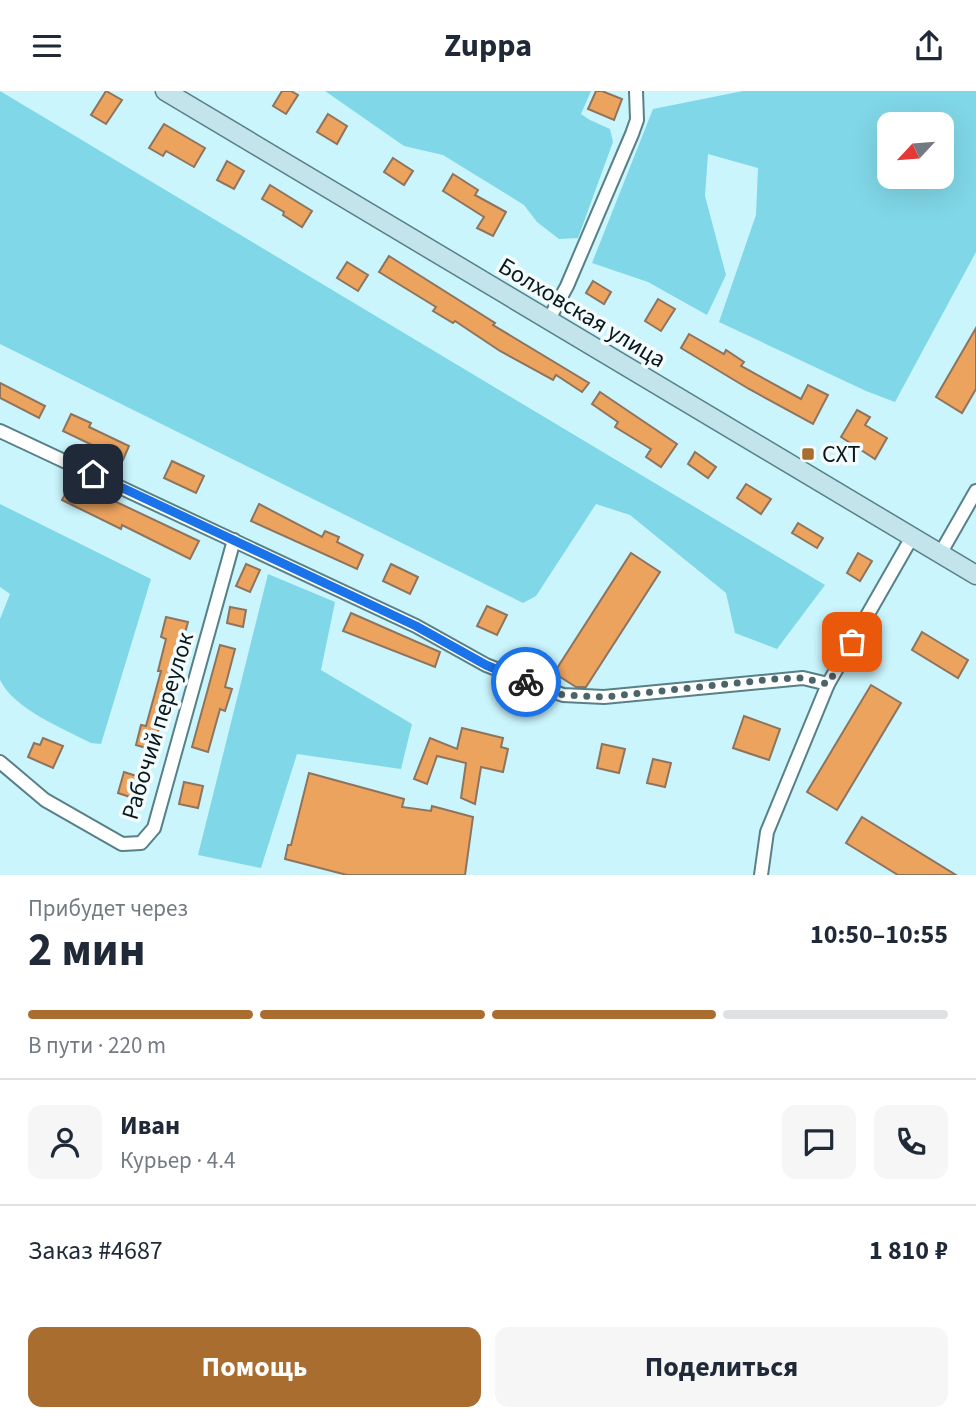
<!DOCTYPE html>
<html lang="ru">
<head>
<meta charset="utf-8">
<style>
  :root { --surface:#fff; --page:#f6f6f7; --text:#1f2937; --muted:#747a83; --line:#e0e1e3; --accent:#aa6d30 }
  body { margin:0; font-family:"Source Sans 3",sans-serif; background:var(--page); color:var(--text); height:100vh; display:flex; flex-direction:column; font-size:26px; white-space:nowrap }
  * { box-sizing:border-box; margin:0 }
  p { font-size:23px; color:var(--muted) }
  .icon { flex:none; width:38px; height:38px; fill:none; stroke:currentColor; stroke-width:2; stroke-linecap:round; stroke-linejoin:round }
  .map { position:relative; height:784px; overflow:hidden }
  .panel { display:flex; flex-direction:column; background:var(--surface); flex:1 }
  .panel>* { flex:none }
  .needle { width:46px; rotate:244deg }
  .tools { position:absolute; left:877px; top:21px; display:grid; gap:14px }
  .tools a { display:grid; place-items:center; width:77px; height:77px; border-radius:14px; background:var(--surface); box-shadow:0 7px 28px #0002; font-size:35px }
  .pin { position:absolute; display:grid; place-items:center; width:60px; height:60px; color:#fff; margin:-30px; border-radius:14px; box-shadow:0 4px 10px #0006 }
  .courier { position:absolute; display:grid; place-items:center; width:70px; height:70px; margin:-35px; border:5px solid #1a73e8; border-radius:50%; background:#fff; color:#222; box-shadow:0 2px 9px #0007 }
  .overview em { font-style:normal; font-weight:700 }
  .overview div { display:flex; flex-direction:column-reverse }
  .overview { display:flex; align-items:center; justify-content:space-between; height:119px; padding:0 28px }
  h1 { font-size:46px; font-weight:700; line-height:52px }
  .bar { display:grid; grid-template-columns:repeat(4,1fr); gap:10px 7px; align-content:center; height:84px; padding:0 28px }
  .bar i { height:9px; border-radius:5px; background:var(--line) }
  .bar .selected { background:var(--accent) }
  .bar p { grid-column:span 4 }
  .line { display:flex; align-items:center; gap:18px; padding:0 28px; border-top:2px solid var(--line) }
  .line div { flex:1 }
  .round { display:grid; place-items:center; flex:none; width:74px; height:74px; border-radius:14px; background:var(--page) }
  .action { display:flex; gap:14px; margin-top:auto; padding:14px 28px }
  .action a { flex:1; height:80px; border-radius:14px; background:var(--accent); color:#fff; font-size:28px; font-weight:700; line-height:80px; text-align:center }
  .action a+a { background:var(--page); color:var(--text) }
  header { display:flex; justify-content:space-between; align-items:center; height:91px; padding:0 28px; background:var(--surface); font-size:32px; font-weight:700 }
  .map>svg:first-child { display:block }
  .green { fill:#80d7e7; fill-rule:evenodd }
  .building { fill:#eca35d; stroke:#8e745e; stroke-width:2 }
  .lines { fill:none; stroke-linecap:round; stroke-linejoin:round }
  .street-casing { stroke:#588087; stroke-width:16 }
  .secondary-casing { stroke:#588087; stroke-width:21 }
  .street { stroke:#fff; stroke-width:12 }
  .secondary { stroke:#c2e4ea; stroke-width:18 }
  .done { stroke:#4c656a; stroke-width:7; stroke-dasharray:0 12.6 }
  .route { stroke:#1a73e8; stroke-width:9 }
  .poi-dot { fill:#aa6d30; stroke:#f3fbfd; stroke-width:2.5 }
  .labels { text-anchor:middle; dominant-baseline:central; stroke-width:7; stroke-linejoin:round; paint-order:stroke }
  .street-label { font-size:24px; fill:#08181b; stroke:#f3fbfd }
  .poi-label { font-size:24px; fill:#08181b; stroke:#f3fbfd; text-anchor:start }
</style>
</head>
<body>
<header><svg class="icon" aria-label="menu" viewBox="0 0 24 24"><path d="M4 6h16M4 12h16M4 18h16"/></svg>Zuppa<svg class="icon" aria-label="share" viewBox="0 0 24 24"><path d="M12 15V3M7 8l5-5 5 5M5 13v7h14v-7"/></svg></header>
<div class="map">
<svg width="976" height="784" viewBox="0 0 976 784">
  <rect width="100%" height="100%" fill="#caf5fd"/>
  <g class="green">
    <polygon points="0,0 825,494 777,558 735,542 726,502 630,424 596,413 536,505 523,512 0,253"/>
    <polygon points="325,0 591,0 581,23 590,29 610,38 613,51 578,147 559,148 537,131 524,114 443,64 404,55"/>
    <path d="M743 0H976V161L895 311 866 300 719 231 756 124 758 77 708 63 705 105 726 184 707 224 648 191 592 172 653 18ZM889 33H942V86H889Z"/>
    <path d="M0 413 151 488 101 653 91 652C64 638 14 618 0 589V528L10 503 0 496Z"/>
    <polygon points="268,483 335,511 321,579 412,633 401,678 297,663 261,777 198,764"/>
  </g>
  <g class="building">
    <polygon points="106,0 122,9 106,33 91,24"/>
    <polygon points="282,0 291,0 298,4 286,23 273,15"/>
    <polygon points="596,0 602,0 622,8 614,29 588,18"/>
    <polygon points="328,23 347,35 337,53 317,41"/>
    <polygon points="164,33 205,57 194,76 166,60 163,65 149,57"/>
    <polygon points="393,67 413,80 404,94 384,81"/>
    <polygon points="227,70 244,80 234,98 217,89"/>
    <polygon points="453,83 478,99 475,104 506,121 493,145 477,137 484,126 443,100"/>
    <polygon points="270,94 312,120 302,136 283,124 284,121 262,108"/>
    <polygon points="389,165 495,232 493,234 589,292 582,301 556,284 553,289 500,260 455,230 453,232 433,220 436,216 379,181"/>
    <polygon points="347,171 368,184 358,200 337,187"/>
    <polygon points="593,190 611,201 604,213 586,202"/>
    <polygon points="658,208 675,218 661,240 645,230"/>
    <polygon points="976,237 976,298 962,322 936,306"/>
    <polygon points="689,243 724,263 726,259 744,271 741,275 801,308 808,294 828,304 813,333 749,298 681,257"/>
    <polygon points="0,292 45,315 39,327 0,307"/>
    <polygon points="600,301 677,353 661,376 646,366 651,358 615,336 618,331 592,313"/>
    <polygon points="857,319 870,326 865,334 887,347 875,368 841,346"/>
    <polygon points="71,323 91,332 89,336 129,355 123,369 63,340"/>
    <polygon points="695,361 716,376 708,387 688,373"/>
    <polygon points="172,370 204,385 196,402 164,387"/>
    <polygon points="72,390 199,450 190,468 122,434 121,438 62,409"/>
    <polygon points="746,393 771,408 761,423 737,407"/>
    <polygon points="259,413 322,446 325,440 339,446 337,451 363,464 357,478 251,430"/>
    <polygon points="798,432 823,447 817,457 792,442"/>
    <polygon points="631,462 660,481 586,596 576,596 554,582"/>
    <polygon points="858,462 872,470 860,490 847,482"/>
    <polygon points="246,473 260,479 250,501 236,495"/>
    <polygon points="391,473 418,486 410,503 383,490"/>
    <polygon points="487,515 507,524 497,544 477,535"/>
    <polygon points="230,516 246,519 243,536 227,532"/>
    <polygon points="351,522 440,561 435,576 343,540"/>
    <polygon points="166,526 188,531 153,659 136,654 141,634 146,635 161,580 158,580 166,548 161,546"/>
    <polygon points="922,541 968,569 958,587 912,559"/>
    <polygon points="220,554 235,558 225,596 232,598 225,620 220,618 208,661 192,656"/>
    <polygon points="871,594 901,612 837,719 807,701"/>
    <polygon points="744,625 780,638 769,669 733,657"/>
    <polygon points="462,637 503,647 501,656 508,658 503,681 481,676 475,713 461,707 466,672 437,665 427,693 414,688 430,647 457,658"/>
    <polygon points="43,647 63,655 53,677 28,666 34,652 40,654"/>
    <polygon points="602,653 625,658 619,682 597,677"/>
    <polygon points="653,668 671,672 665,696 647,692"/>
    <polygon points="124,681 146,688 139,709 118,702"/>
    <polygon points="309,682 404,708 402,716 431,720 432,715 473,726 465,784 347,784 285,768 288,754 291,754"/>
    <polygon points="184,691 203,695 198,717 179,713"/>
    <polygon points="862,726 956,784 898,784 846,752"/>
  </g>
  <g class="lines">
    <g class="street-casing">
      <g id="street">
        <polyline points="548,230 567,195 632,43 637,29 636,0"/>
        <polyline points="0,340 416,535 486,574 563,604 604,606 803,587 828,593"/>
        <polyline points="940,463 976,400"/>
        <polyline points="0,671 45,709 122,753 141,752 154,737 234,449"/>
        <polyline points="761,784 767,741 828,593 912,446"/>
      </g>
    </g>
    <g class="secondary-casing">
      <polyline id="secondary" points="165,0 976,484"/>
    </g>
    <use href="#street" class="street"/>
    <use href="#secondary" class="secondary"/>
  </g>
  <g class="lines">
    <polyline class="done" points="526,591 563,604 604,606 775,588 803,587 828,593 852,551"/>
    <polyline class="route" points="93,383 416,535 486,574 526,591"/>
  </g>
  <rect class="poi-dot" x="801" y="356" width="14" height="14" rx="3.5"/>
  <g class="labels">
    <g class="street-label">
      <text transform="translate(582 222) rotate(31)">Болховская улица</text>
      <text transform="translate(158 635) rotate(-73)">Рабочий переулок</text>
    </g>
    <g class="poi-label">
      <text x="822" y="363">СХТ</text>
    </g>
  </g>
</svg>
<div class="tools">
<a><svg class="needle" viewBox="-14 -14 28 28"><path d="M0-13l5 13h-10z" fill="#e53935"/><path d="M0 13l5-13h-10z" fill="#747a83"/></svg></a>
</div>
<div class="pin" style="left:852px;top:551px;background:#ea580c"><svg class="icon" aria-label="bag" viewBox="0 0 24 24"><path d="M5 8h14l-1 12H6zM9 8a3 3 0 0 1 6 0"/></svg></div>
<div class="pin" style="left:93px;top:383px;background:#1f2937"><svg class="icon" aria-label="home" viewBox="0 0 24 24"><path d="M3 11l9-7 9 7M6 9v11h12V9"/></svg></div>
<div class="courier" style="left:526px;top:591px"><svg class="icon" aria-label="bike" viewBox="0 0 24 24"><circle cx="6" cy="16" r="4"/><circle cx="18" cy="16" r="4"/><path d="M6 16l4-8h5l3 8M10 8l3 8H6M13 5h3"/></svg></div>
</div>
<section class="panel">
<div class="overview"><div><h1>2 мин</h1><p>Прибудет через</p></div><em>10:50–10:55</em></div>
<div class="bar"><i class="selected"></i><i class="selected"></i><i class="selected"></i><i></i><p>В пути · 220 m</p></div>
<div class="line" style="height:126px"><a class="round"><svg class="icon" aria-label="person" viewBox="0 0 24 24"><circle cx="12" cy="8" r="4"/><path d="M4 21q1-7 8-7t8 7"/></svg></a><div><b>Иван</b><p>Курьер · 4.4</p></div><a class="round"><svg class="icon" aria-label="chat" viewBox="0 0 24 24"><path d="M4 5h16v11H9l-5 4z"/></svg></a><a class="round"><svg class="icon" aria-label="phone" viewBox="0 0 24 24"><path d="M5 4h4l2 5-3 2q2 4 5 5l2-3 5 2v4C11 20 4 13 5 4z"/></svg></a></div>
<div class="line" style="height:91px"><div>Заказ #4687</div><b>1 810 ₽</b></div>
<div class="action"><a>Помощь</a><a>Поделиться</a></div>
</section>
</body>
</html>
